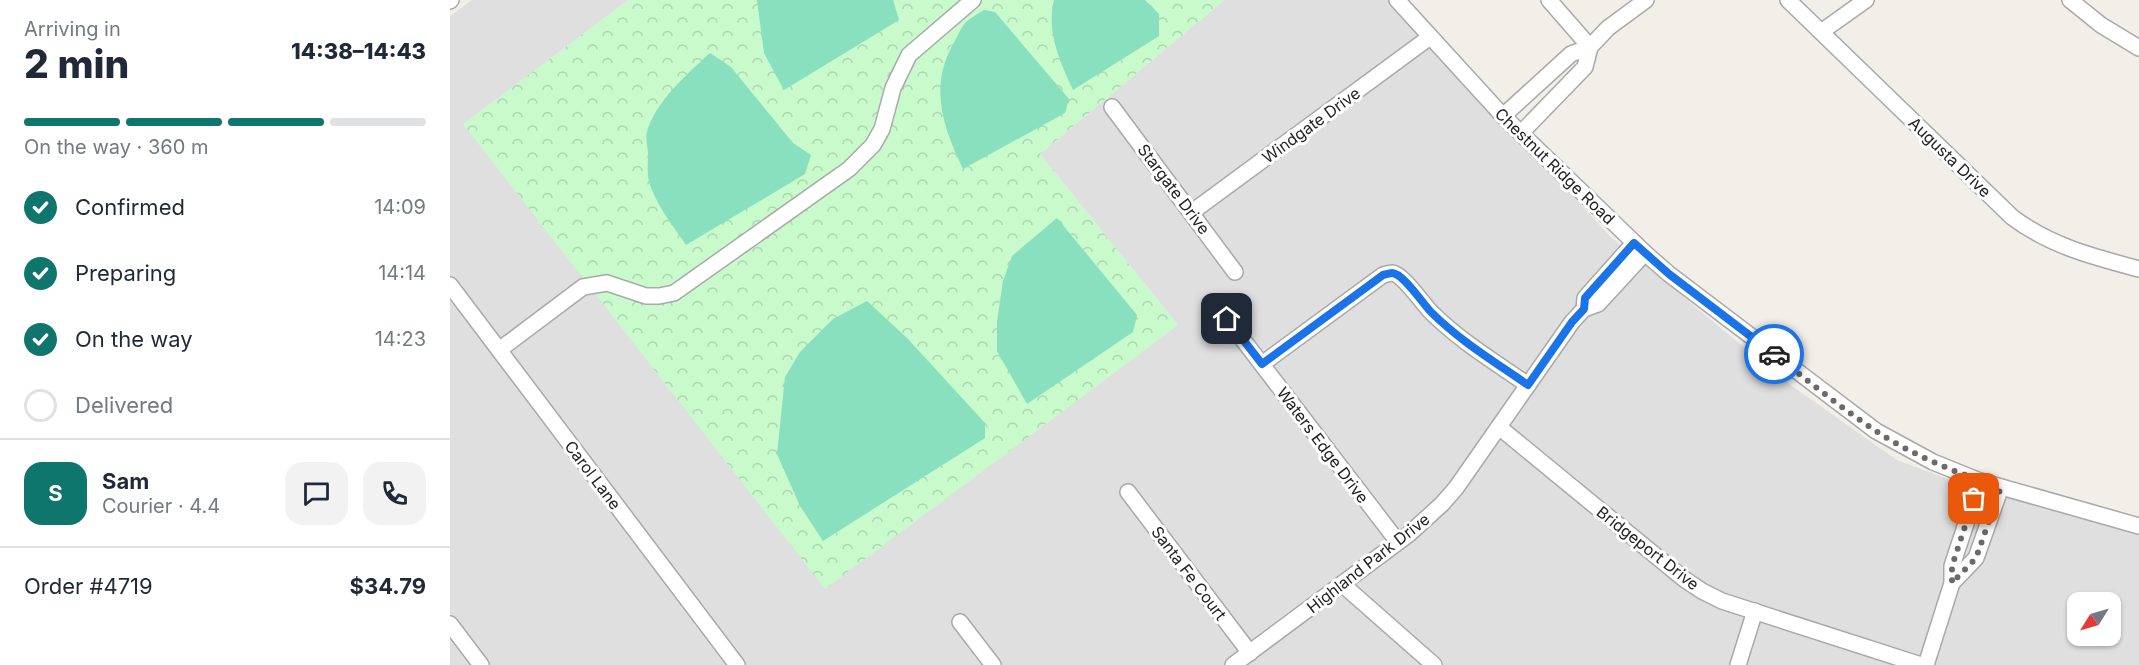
<!DOCTYPE html>
<html lang="en">
<head>
<meta charset="utf-8">
<style>
  :root { --surface:#fff; --page:#f2f2f3; --text:#1f2937; --muted:#747a83; --line:#e0e1e3; --accent:#0f766e }
  body { margin:0; font-family:Inter,sans-serif; background:var(--page); color:var(--text); height:100vh; display:flex; flex-direction:column; font-size:22px; white-space:nowrap }
  * { box-sizing:border-box; margin:0 }
  p { font-size:20px; color:var(--muted) }
  .icon { flex:none; width:33px; height:33px; fill:none; stroke:currentColor; stroke-width:2; stroke-linecap:round; stroke-linejoin:round }
  .map { position:relative; flex:1; overflow:hidden }
  .sheet { display:flex; flex-direction:column; background:var(--surface); width:450px }
  .sheet>* { flex:none }
  .needle { width:39px; rotate:233deg }
  .tools { position:absolute; left:1617px; top:592px; display:grid; gap:12px }
  .tools a { display:grid; place-items:center; width:54px; height:54px; border-radius:12px; background:var(--surface); box-shadow:0 2px 4px #0004; font-size:30px }
  .pin { position:absolute; display:grid; place-items:center; width:51px; height:51px; color:#fff; margin:-26px; border-radius:12px; box-shadow:0 3px 9px #0006 }
  .courier { position:absolute; display:grid; place-items:center; width:60px; height:60px; margin:-30px; border:4px solid #1a73e8; border-radius:50%; background:#fff; color:#222; box-shadow:0 2px 8px #0007 }
  .summary em { font-style:normal; font-weight:800 }
  .summary div { display:flex; flex-direction:column-reverse }
  .summary { display:flex; align-items:center; justify-content:space-between; height:102px; padding:0 24px }
  h1 { font-size:39px; font-weight:800; line-height:45px }
  .bar { display:grid; grid-template-columns:repeat(4,1fr); gap:9px 6px; align-content:center; height:72px; padding:0 24px }
  .bar i { height:8px; border-radius:4px; background:var(--line) }
  .bar .current { background:var(--accent) }
  .bar p { grid-column:span 4 }
  .line { display:flex; align-items:center; gap:15px; padding:0 24px; border-top:2px solid var(--line) }
  .line div { flex:1 }
  .round { display:grid; place-items:center; flex:none; width:63px; height:63px; border-radius:18px; background:var(--page) }
  ol { padding:0 24px; list-style:none }
  li { display:flex; align-items:center; gap:18px; height:66px }
  li p { margin-inline-start:auto }
  li .icon { padding:6px; border-radius:50%; background:var(--accent); color:#fff; stroke-width:4 }
  li:last-child { color:var(--muted) }
  li i { width:33px; height:33px; border:3px solid var(--line); border-radius:50% }
  main { display:flex; flex:1; min-height:0 }
  .map>svg:first-child { display:block }
  .residential { fill:#e0dfdf; fill-rule:evenodd }
  .park { fill:url(#park-crowns) }
  .pitch { fill:#88e0be }
  .lines { fill:none; stroke-linecap:round; stroke-linejoin:round }
  .minor-casing { stroke:#a9a9a9; stroke-width:18 }
  .minor { stroke:#fff; stroke-width:15 }
  .done { stroke:#6b6a68; stroke-width:6; stroke-dasharray:0 10.8 }
  .route { stroke:#1a73e8; stroke-width:8 }
  .labels { text-anchor:middle; dominant-baseline:central; stroke-width:6; stroke-linejoin:round; paint-order:stroke }
  .street-label { font-size:16px; fill:#222; stroke:#fff }
</style>
</head>
<body>
<main>
<section class="sheet">
<div class="summary"><div><h1>2 min</h1><p>Arriving in</p></div><em>14:38–14:43</em></div>
<div class="bar"><i class="current"></i><i class="current"></i><i class="current"></i><i></i><p>On the way · 360 m</p></div>
<ol>
<li><svg class="icon" aria-label="check" viewBox="0 0 24 24"><path d="M5 12l5 5 9-10"/></svg>Confirmed<p>14:09</p></li>
<li><svg class="icon" aria-label="check" viewBox="0 0 24 24"><path d="M5 12l5 5 9-10"/></svg>Preparing<p>14:14</p></li>
<li><svg class="icon" aria-label="check" viewBox="0 0 24 24"><path d="M5 12l5 5 9-10"/></svg>On the way<p>14:23</p></li>
<li><i></i>Delivered</li>
</ol>
<div class="line" style="height:108px"><b class="round" style="background:var(--accent);color:#fff">S</b><div><b>Sam</b><p>Courier · 4.4</p></div><a class="round"><svg class="icon" aria-label="chat" viewBox="0 0 24 24"><path d="M4 5h16v11H9l-5 4z"/></svg></a><a class="round"><svg class="icon" aria-label="phone" viewBox="0 0 24 24"><path d="M5 4h4l2 5-3 2q2 4 5 5l2-3 5 2v4C11 20 4 13 5 4z"/></svg></a></div>
<div class="line" style="height:78px"><div>Order #4719</div><b>$34.79</b></div>
</section>
<div class="map">
<svg width="1689" height="665" viewBox="0 0 1689 665">
  <defs>
    <pattern id="park-crowns" width="20" height="18" patternUnits="userSpaceOnUse" patternTransform="scale(1.5)"><rect width="20" height="18" fill="#c8facc"/><path d="M2 6a3 3 0 1 1 6 0M12 15a3 3 0 1 1 6 0" fill="none" stroke="#acd6af"/></pattern>
  </defs>
  <rect width="100%" height="100%" fill="#f2efe9"/>
  <path class="residential" d="M22 0H178L14 124 728 325 590 154 774 0H940L1160 236 1332 379 1447 460 1503 481 1689 535V665H0V16ZM1628 603H1660V636H1628Z"/>
  <polygon class="park" points="178,0 774,0 590,154 728,325 375,589 13,124"/>
  <g class="pitch">
    <polygon points="307,0 443,0 449,20 334,90 314,53"/>
    <path d="M604 0H695L709 14V36L623 90C610 62 596 31 604 0Z"/>
    <path d="M534 10 545 12 619 99 615 113 513 169C493 127 479 88 503 44 507 38 510 29 515 23 520 18 528 14 534 10Z"/>
    <path d="M260 53 281 67 343 143 361 155 355 174 236 245C224 227 210 210 202 190 196 178 198 167 198 154 198 147 195 138 197 132 205 102 238 73 260 53Z"/>
    <polygon points="607,218 687,315 683,332 577,404 547,351 547,322 553,281 562,256"/>
    <polygon points="417,301 457,338 535,423 535,438 373,541 350,506 327,454 335,377 350,352 383,319"/>
  </g>
  <g class="lines">
    <g class="minor-casing">
      <g id="minor">
        <polyline points="947,0 1053,116 1195,253 1219,274 1426,431 1483,462 1530,481 1689,526"/>
        <polyline points="1099,0 1140,47"/>
        <path d="M1338 0 1562 217C1600 246 1644 257 1689 269"/>
        <polyline points="1620,0 1651,25 1689,48"/>
        <polyline points="0,1 1,0"/>
        <polyline points="1371,32 1416,0"/>
        <polyline points="662,107 785,272"/>
        <polyline points="1053,116 1121,54 1140,47 1158,28 1196,0"/>
        <polyline points="1071,133 1135,67 1140,47"/>
        <polyline points="742,212 980,37"/>
        <polyline points="0,285 287,665"/>
        <polyline points="1134,309 1135,298 1184,243"/>
        <polyline points="777,319 948,542"/>
        <polyline points="49,350 133,287 157,283 196,296 209,296 224,293 399,169 423,145 432,129 443,88 459,55 523,0"/>
        <path d="M812 364 933 275C933 275 941 273 942 273 953 274 973 304 981 312 1010 341 1045 362 1078 385"/>
        <polyline points="1049,427 1234,579 1252,591 1272,601 1471,665"/>
        <polyline points="678,492 800,653"/>
        <polyline points="1502,583 1526,558 1551,487"/>
        <polyline points="892,584 984,665"/>
        <polyline points="510,622 543,665"/>
        <polyline points="0,624 31,665"/>
        <polyline points="783,665 959,534 992,504 1006,488 1122,322 1134,309 1148,304 1195,253"/>
        <polyline points="1288,665 1305,611"/>
        <polyline points="1476,665 1502,583 1502,566 1530,481"/>
      </g>
    </g>
    <use href="#minor" class="minor"/>
  </g>
  <g class="lines">
    <path class="done" d="M1324 354C1357 380 1391 408 1426 431 1464 456 1508 474 1551 487L1526 558 1502 583V566L1524 499"/>
    <path class="route" d="M777 319 812 364 933 275C933 275 941 273 942 273 953 273 973 304 981 312 1010 341 1045 362 1078 385L1122 322 1134 309 1135 298 1184 243 1219 274 1324 354"/>
  </g>
  <g class="labels">
    <g class="street-label">
      <text transform="translate(861 125) rotate(-36)">Windgate Drive</text>
      <text transform="translate(1500 157) rotate(44)">Augusta Drive</text>
      <text transform="translate(1105 166) rotate(44)">Chestnut Ridge Road</text>
      <text transform="translate(724 189) rotate(53)">Stargate Drive</text>
      <text transform="translate(873 445) rotate(53)">Waters Edge Drive</text>
      <text transform="translate(143 475) rotate(53)">Carol Lane</text>
      <text transform="translate(1198 548) rotate(38)">Bridgeport Drive</text>
      <text transform="translate(918 563) rotate(-38)">Highland Park Drive</text>
      <text transform="translate(739 573) rotate(53)">Santa Fe Court</text>
    </g>
  </g>
</svg>
<div class="tools">
<a><svg class="needle" viewBox="-14 -14 28 28"><path d="M0-13l5 13h-10z" fill="#e53935"/><path d="M0 13l5-13h-10z" fill="#747a83"/></svg></a>
</div>
<div class="pin" style="left:1524px;top:499px;background:#ea580c"><svg class="icon" aria-label="bag" viewBox="0 0 24 24"><path d="M5 8h14l-1 12H6zM9 8a3 3 0 0 1 6 0"/></svg></div>
<div class="pin" style="left:777px;top:319px;background:#1f2937"><svg class="icon" aria-label="home" viewBox="0 0 24 24"><path d="M3 11l9-7 9 7M6 9v11h12V9"/></svg></div>
<div class="courier" style="left:1324px;top:354px"><svg class="icon" aria-label="car" viewBox="0 0 24 24"><path d="M5 17H2v-5l4-1 3-4h7l3 4 3 1v5h-3M9 17h6M6 11h13"/><circle cx="7" cy="17" r="2"/><circle cx="17" cy="17" r="2"/></svg></div>
</div>
</main>
</body>
</html>
